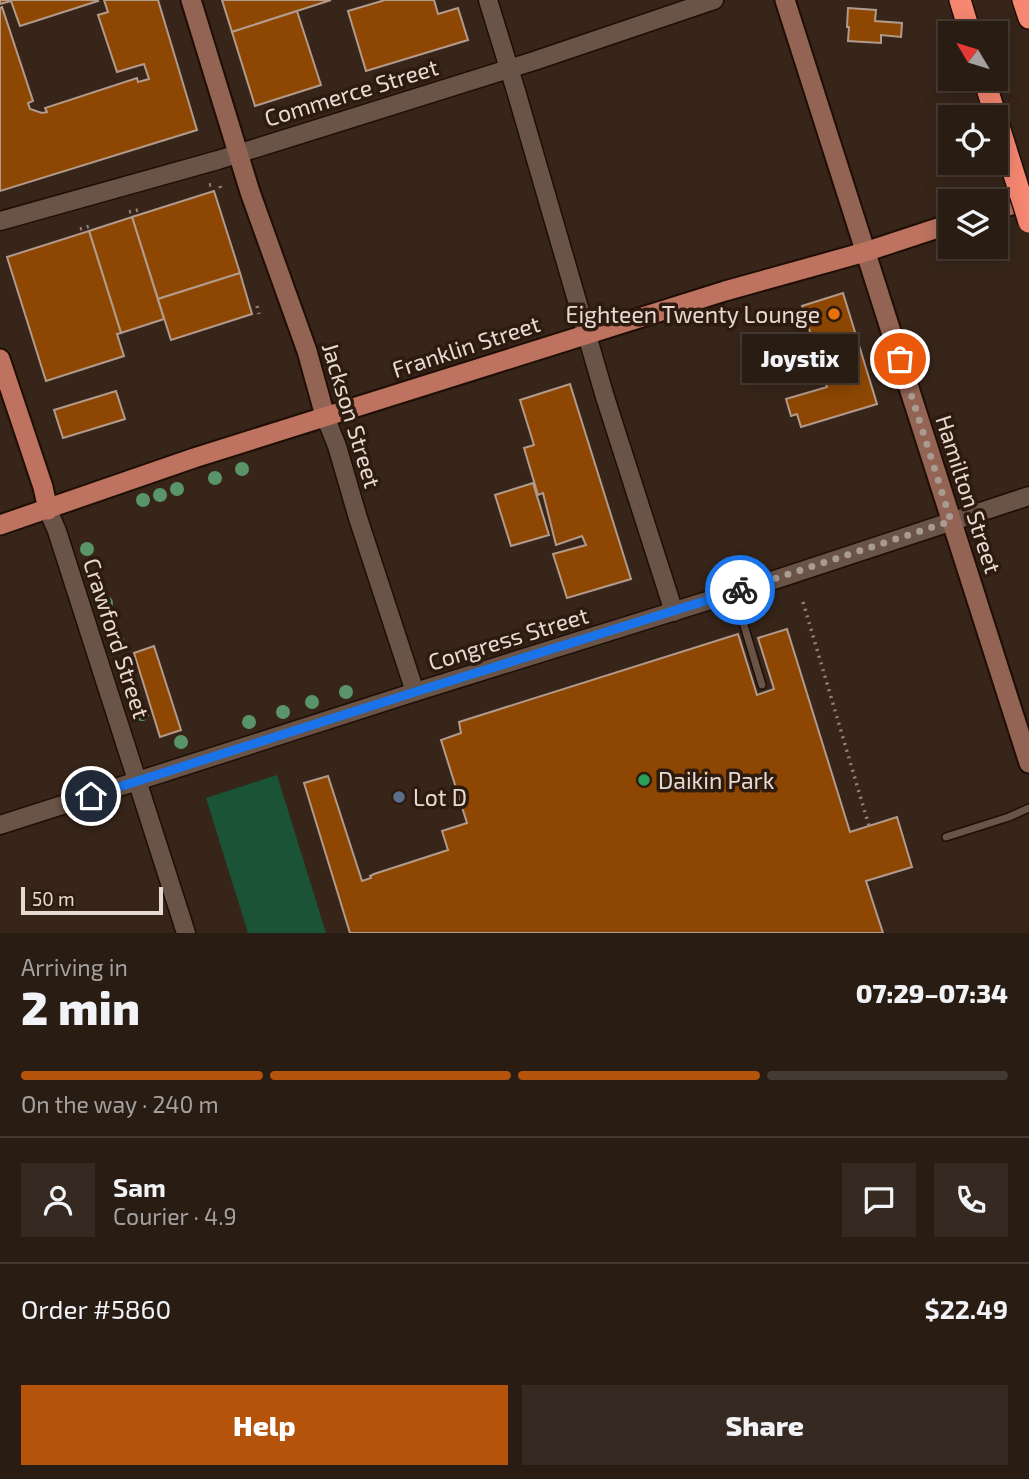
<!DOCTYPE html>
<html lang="en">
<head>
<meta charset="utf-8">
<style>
  :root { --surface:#291c13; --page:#352921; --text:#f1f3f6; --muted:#a5a1a0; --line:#453a33; --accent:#b45309 }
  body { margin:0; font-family:"Exo 2",sans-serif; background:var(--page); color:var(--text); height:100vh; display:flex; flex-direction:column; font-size:26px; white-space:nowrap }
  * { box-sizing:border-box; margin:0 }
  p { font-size:23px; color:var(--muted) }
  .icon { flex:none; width:38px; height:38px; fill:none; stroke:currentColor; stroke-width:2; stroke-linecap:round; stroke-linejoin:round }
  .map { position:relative; height:933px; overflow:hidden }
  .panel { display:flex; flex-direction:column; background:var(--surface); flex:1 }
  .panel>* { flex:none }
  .needle { width:46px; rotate:308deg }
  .controls { position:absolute; left:938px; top:21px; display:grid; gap:14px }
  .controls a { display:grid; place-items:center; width:70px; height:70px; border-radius:0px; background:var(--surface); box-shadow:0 4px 18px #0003,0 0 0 2px var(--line); font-size:35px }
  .scale { position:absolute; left:21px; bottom:18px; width:142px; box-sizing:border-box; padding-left:7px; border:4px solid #e7dad3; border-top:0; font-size:19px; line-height:24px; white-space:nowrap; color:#e7dad3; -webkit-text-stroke:5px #2d1b10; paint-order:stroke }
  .pin { position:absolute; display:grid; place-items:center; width:60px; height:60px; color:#fff; margin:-30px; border:4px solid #fff; border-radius:50%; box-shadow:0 2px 7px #0007 }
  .courier { position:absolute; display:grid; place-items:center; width:70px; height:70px; margin:-35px; border:5px solid #1a73e8; border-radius:50%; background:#fff; color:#222; box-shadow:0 2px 9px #0007 }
  .bubble { position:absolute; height:49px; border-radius:0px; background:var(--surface); box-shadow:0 4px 18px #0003,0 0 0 2px var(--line); font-size:23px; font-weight:800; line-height:49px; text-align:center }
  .summary em { font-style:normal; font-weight:800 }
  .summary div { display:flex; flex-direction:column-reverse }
  .summary { display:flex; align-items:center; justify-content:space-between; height:119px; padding:0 21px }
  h1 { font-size:46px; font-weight:800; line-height:52px }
  .bar { display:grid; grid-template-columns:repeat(4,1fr); gap:10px 7px; align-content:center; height:84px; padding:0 21px }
  .bar i { height:9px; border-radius:5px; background:var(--line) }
  .bar .active { background:var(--accent) }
  .bar p { grid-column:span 4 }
  .line { display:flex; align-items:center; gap:18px; padding:0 21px; border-top:2px solid var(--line) }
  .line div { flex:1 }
  .round { display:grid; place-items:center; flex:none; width:74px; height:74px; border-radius:0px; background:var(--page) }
  .action { display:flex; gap:14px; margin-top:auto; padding:14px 21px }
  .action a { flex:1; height:80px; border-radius:0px; background:var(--accent); color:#fff; font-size:28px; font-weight:800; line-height:80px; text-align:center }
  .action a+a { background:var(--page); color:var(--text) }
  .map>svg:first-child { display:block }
  .green { fill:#1a5335 }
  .building { fill:#8d4702; stroke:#b29a8c; stroke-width:2 }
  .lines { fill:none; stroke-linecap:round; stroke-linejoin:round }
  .service-casing { stroke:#1e0e04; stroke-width:10 }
  .tertiary-casing { stroke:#1e0e04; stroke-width:21 }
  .secondary-casing { stroke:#1e0e04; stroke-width:23 }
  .primary-casing { stroke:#1e0e04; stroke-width:23 }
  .motorway-casing { stroke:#1e0e04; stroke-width:24 }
  .path { stroke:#92837a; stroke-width:3.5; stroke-dasharray:2 5; stroke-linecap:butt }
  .service { stroke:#695447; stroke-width:7 }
  .tertiary { stroke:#695447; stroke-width:18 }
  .secondary { stroke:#936354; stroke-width:19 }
  .primary { stroke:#be7360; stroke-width:19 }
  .motorway { stroke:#f68771; stroke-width:21 }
  .motorway-bridge-casing { stroke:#1e0e04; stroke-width:24; stroke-linecap:butt }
  .motorway-bridge { stroke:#f68771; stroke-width:21 }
  .tree { fill:#5a956a }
  .done { stroke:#a99b92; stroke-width:7; stroke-dasharray:0 12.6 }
  .route { stroke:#1a73e8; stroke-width:9 }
  .food-dot { fill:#e8710a; stroke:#2d1b10; stroke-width:2.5 }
  .leisure-dot { fill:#2e9e5b; stroke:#2d1b10; stroke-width:2.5 }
  .service-dot { fill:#5c6f8a; stroke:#2d1b10; stroke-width:2.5 }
  .labels { text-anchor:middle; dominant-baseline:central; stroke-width:7; stroke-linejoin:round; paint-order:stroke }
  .street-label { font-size:23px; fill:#e7dad3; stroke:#2d1b10 }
  .poi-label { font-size:23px; fill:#e7dad3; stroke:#2d1b10; text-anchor:start }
</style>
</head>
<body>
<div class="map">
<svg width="1029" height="933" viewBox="0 0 1029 933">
  <rect width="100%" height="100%" fill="#372519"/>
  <polygon class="green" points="277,775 326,933 248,933 206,798"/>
  <g class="building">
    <polygon points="0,0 97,0 98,1 20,26 11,1 0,4"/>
    <polygon points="104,0 158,0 197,130 0,191 0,8 2,7 33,101 28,103 30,109 42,113 47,112 45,108 137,78 138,82 149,79 144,64 117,72 98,15 108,12"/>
    <polygon points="222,0 331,0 232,32"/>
    <polygon points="385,0 434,0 438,14 458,8 468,40 366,71 348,11"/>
    <polygon points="848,8 876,10 875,21 902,23 901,37 881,35 881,43 848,41 849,27 847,27"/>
    <polygon points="297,11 321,85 255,106 232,32"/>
    <polygon points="214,191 240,273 158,299 132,217"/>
    <polygon points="132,217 164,319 121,333 89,231"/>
    <polygon points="89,231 121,333 117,334 124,356 46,381 7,257"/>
    <polygon points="240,273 252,314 171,340 158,299"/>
    <polygon points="843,293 877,404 801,427 797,414 791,416 786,399 827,387 802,306"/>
    <polygon points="570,384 631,579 567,598 553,554 586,545 582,536 556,545 543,493 538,495 524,448 534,445 520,400"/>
    <polygon points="116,391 125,419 63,438 54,410"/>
    <polygon points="533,483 549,535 511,546 495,495"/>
    <polygon points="787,629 850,832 897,817 912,867 866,881 883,933 350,933 304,783 328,776 362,881 371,878 370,876 374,874 448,850 442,831 467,823 441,740 461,733 459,722 738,634 757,695 774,689 758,638"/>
    <polygon points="154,646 181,730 160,737 134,653"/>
  </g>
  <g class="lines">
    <g class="service-casing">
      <g id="service">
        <polyline points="734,592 762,685"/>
        <polyline points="946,837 1009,817 1029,808"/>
      </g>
    </g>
    <g class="tertiary-casing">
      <g id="tertiary">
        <polyline points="488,0 516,91 605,397 674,612"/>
        <polyline points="0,221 218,160 534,61 714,0"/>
        <polyline points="325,416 337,446 358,518 415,692"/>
        <polyline points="48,510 57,531 186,933"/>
        <polyline points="0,825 415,692 768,582 1029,496"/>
      </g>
    </g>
    <g class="secondary-casing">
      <g id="secondary">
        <polyline points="191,0 250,192 307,351 325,416"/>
        <polyline points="785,0 1029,763"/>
      </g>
    </g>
    <g class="primary-casing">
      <g id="primary">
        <polyline points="996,210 1029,199"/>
        <polyline points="0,359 43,487 48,510"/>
        <polyline points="0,525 194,458 725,291 865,252 950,224"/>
      </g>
    </g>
    <g class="motorway-casing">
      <g id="motorway">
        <polyline points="960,0 970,33"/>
        <polyline points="1023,0 1029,18"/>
      </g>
    </g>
    <g class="path">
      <polyline points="209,185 215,184"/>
      <polyline points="220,186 222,192"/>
      <polyline points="129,212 138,210"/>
      <polyline points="80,229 90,226"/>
      <polyline points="257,306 259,314"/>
      <polyline points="803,602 869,826"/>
    </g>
    <use href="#service" class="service"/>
    <use href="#tertiary" class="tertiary"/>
    <use href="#secondary" class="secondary"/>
    <use href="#primary" class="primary"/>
    <use href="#motorway" class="motorway"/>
    <g class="motorway-bridge-casing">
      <polyline id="motorway-bridge" points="984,79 1029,222"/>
    </g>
    <use href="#motorway-bridge" class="motorway-bridge"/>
  </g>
  <g class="tree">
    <circle cx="242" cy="469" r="7"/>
    <circle cx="215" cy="478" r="7"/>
    <circle cx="177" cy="489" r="7"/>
    <circle cx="160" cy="495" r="7"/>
    <circle cx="143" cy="500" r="7"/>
    <circle cx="87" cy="549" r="7"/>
    <circle cx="106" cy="603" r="7"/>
    <circle cx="117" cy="641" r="7"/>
    <circle cx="128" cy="678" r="7"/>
    <circle cx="346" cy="692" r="7"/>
    <circle cx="312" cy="702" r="7"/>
    <circle cx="283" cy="712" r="7"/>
    <circle cx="142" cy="714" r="7"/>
    <circle cx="249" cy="722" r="7"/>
    <circle cx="181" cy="742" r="7"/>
  </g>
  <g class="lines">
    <polyline class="done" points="740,590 951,521 900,359"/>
    <polyline class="route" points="91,796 415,692 740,590"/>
  </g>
  <circle class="food-dot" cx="834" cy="314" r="7"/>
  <circle class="leisure-dot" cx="644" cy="780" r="7"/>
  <circle class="service-dot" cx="399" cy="797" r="7"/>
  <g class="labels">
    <g class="street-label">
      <text transform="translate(351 92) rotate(-17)">Commerce Street</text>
      <text transform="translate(466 346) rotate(-18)">Franklin Street</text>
      <text transform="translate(352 415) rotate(73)">Jackson Street</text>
      <text transform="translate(969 494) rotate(72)">Hamilton Street</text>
      <text transform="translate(117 638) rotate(72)">Crawford Street</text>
      <text transform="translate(508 638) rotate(-17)">Congress Street</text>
    </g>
    <g class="poi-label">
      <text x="820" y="314" text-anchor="end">Eighteen Twenty Lounge</text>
      <text x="658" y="780">Daikin Park</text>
      <text x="413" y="797">Lot D</text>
    </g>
  </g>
</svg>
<div class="controls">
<a><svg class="needle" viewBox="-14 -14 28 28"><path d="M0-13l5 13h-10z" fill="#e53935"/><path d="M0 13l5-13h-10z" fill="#a5a1a0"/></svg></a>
<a><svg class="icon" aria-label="locate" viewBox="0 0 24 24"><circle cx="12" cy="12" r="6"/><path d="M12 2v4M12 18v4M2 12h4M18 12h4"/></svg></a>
<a><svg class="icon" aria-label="layers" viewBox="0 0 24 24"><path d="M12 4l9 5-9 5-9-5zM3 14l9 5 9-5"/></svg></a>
</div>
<div class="scale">50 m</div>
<div class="pin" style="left:900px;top:359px;background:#ea580c"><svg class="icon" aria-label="bag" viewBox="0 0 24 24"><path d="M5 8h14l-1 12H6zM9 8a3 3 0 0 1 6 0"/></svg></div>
<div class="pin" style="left:91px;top:796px;background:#1f2937"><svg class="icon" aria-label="home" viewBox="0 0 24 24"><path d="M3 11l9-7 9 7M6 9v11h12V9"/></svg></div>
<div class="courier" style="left:740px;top:590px"><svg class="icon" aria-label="bike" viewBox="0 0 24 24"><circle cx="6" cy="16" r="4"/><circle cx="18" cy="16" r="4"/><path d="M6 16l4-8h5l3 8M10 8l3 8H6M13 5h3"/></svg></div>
<div class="bubble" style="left:742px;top:334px;width:116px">Joystix</div>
</div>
<section class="panel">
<div class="summary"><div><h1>2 min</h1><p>Arriving in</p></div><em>07:29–07:34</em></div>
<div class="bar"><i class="active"></i><i class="active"></i><i class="active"></i><i></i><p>On the way · 240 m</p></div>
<div class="line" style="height:126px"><a class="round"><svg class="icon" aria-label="person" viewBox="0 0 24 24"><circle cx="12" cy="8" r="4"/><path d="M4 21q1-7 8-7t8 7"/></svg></a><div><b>Sam</b><p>Courier · 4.9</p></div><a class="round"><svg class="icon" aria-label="chat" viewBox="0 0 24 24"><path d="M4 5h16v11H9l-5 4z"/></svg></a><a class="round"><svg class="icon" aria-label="phone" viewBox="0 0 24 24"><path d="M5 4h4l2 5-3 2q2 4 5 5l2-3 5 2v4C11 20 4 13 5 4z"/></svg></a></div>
<div class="line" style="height:91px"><div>Order #5860</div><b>$22.49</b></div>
<div class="action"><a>Help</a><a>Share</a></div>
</section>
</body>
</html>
